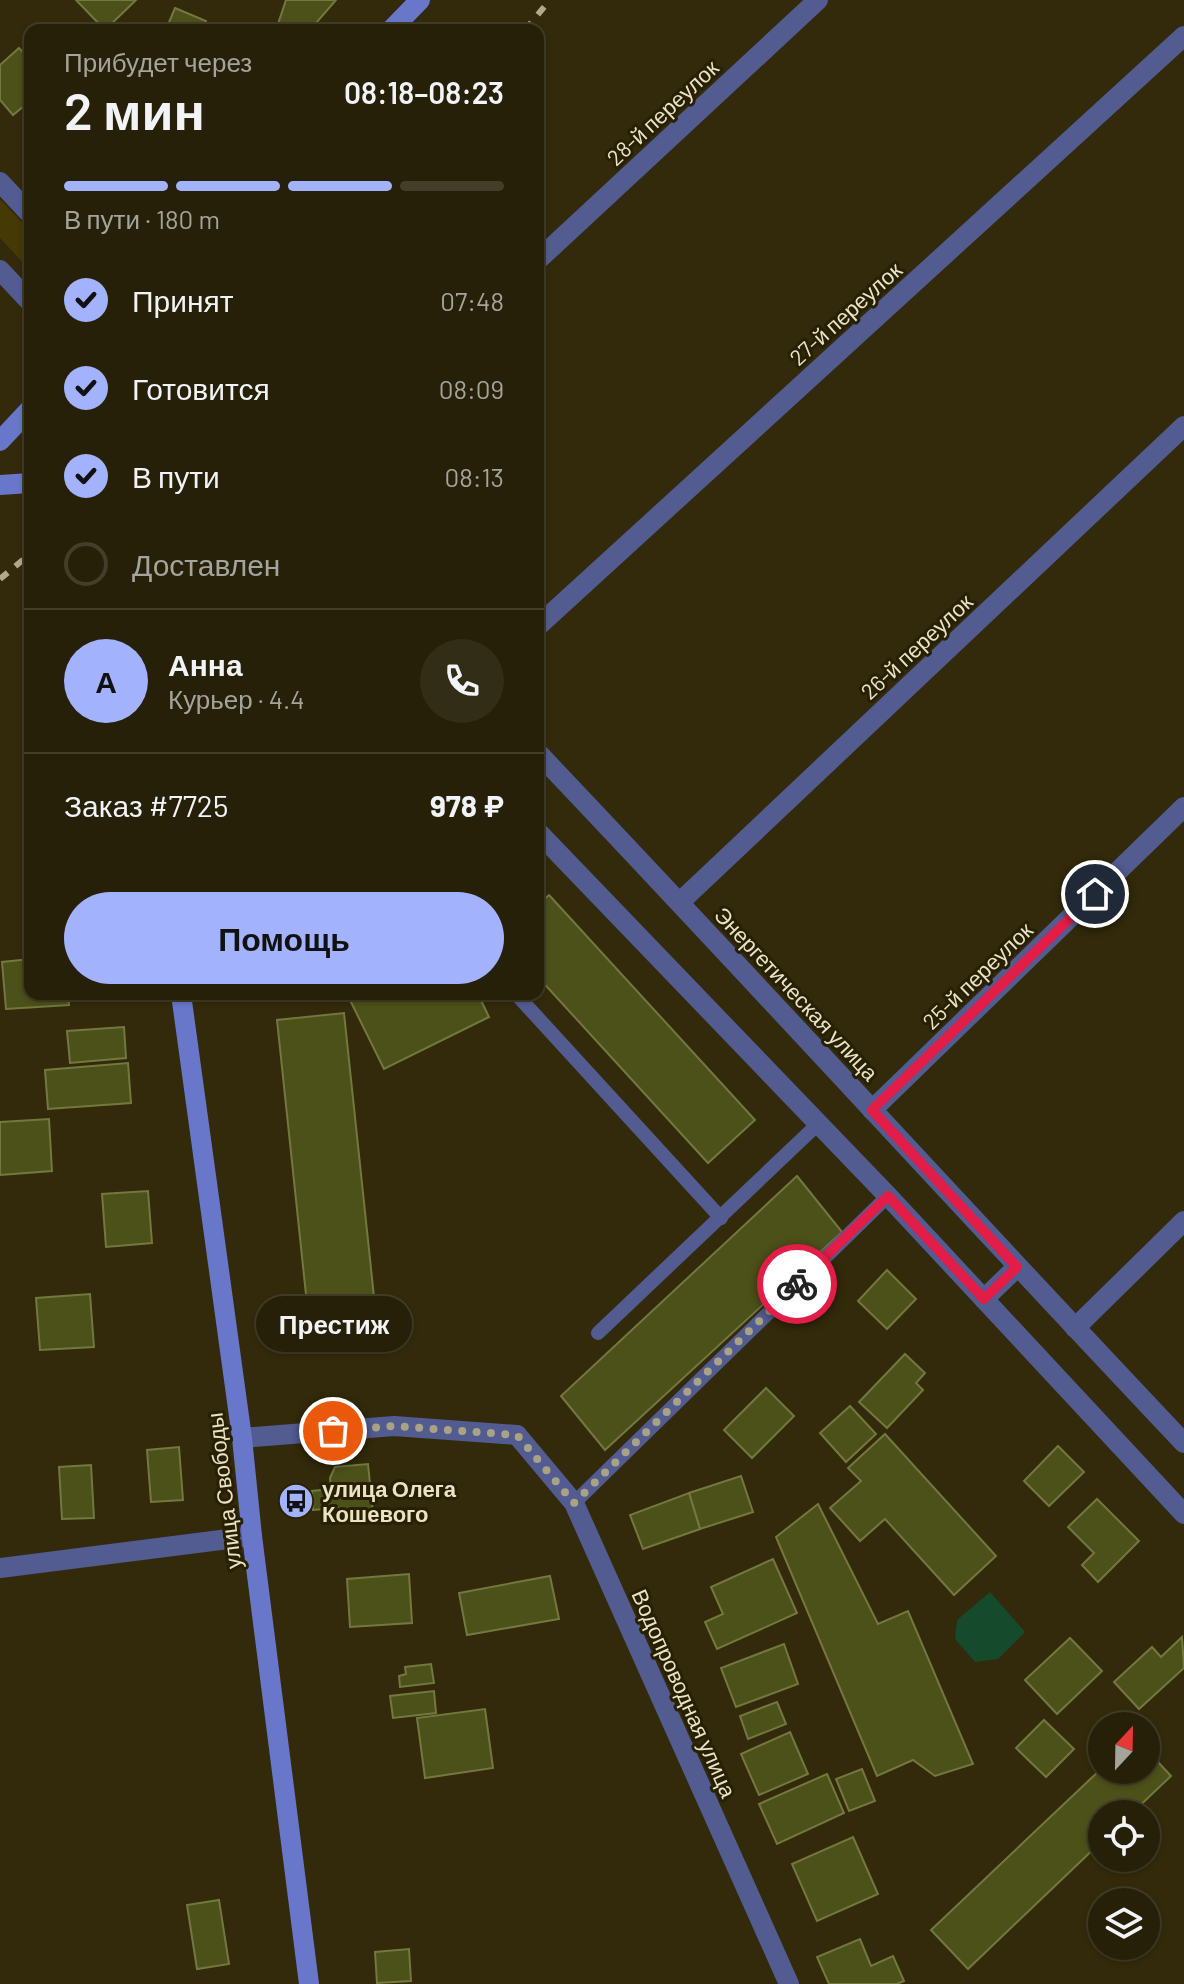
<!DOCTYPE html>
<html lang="ru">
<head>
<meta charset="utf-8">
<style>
  :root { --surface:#262008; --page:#322d16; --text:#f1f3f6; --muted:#a4a39c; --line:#423e29; --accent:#a2b2fd }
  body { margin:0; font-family:Barlow,sans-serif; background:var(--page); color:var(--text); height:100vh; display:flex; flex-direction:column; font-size:30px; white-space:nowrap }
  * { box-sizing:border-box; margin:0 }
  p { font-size:26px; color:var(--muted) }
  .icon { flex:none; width:44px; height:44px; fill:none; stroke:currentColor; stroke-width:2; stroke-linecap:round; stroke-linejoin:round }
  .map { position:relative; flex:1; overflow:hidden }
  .panel { position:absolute; left:24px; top:24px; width:520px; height:976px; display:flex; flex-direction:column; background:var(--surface); border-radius:16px; box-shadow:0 2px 6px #0004,0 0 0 2px var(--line) }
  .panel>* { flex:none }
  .needle { width:52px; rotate:22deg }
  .controls { position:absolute; left:1088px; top:1712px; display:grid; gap:16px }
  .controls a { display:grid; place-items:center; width:72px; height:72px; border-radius:50%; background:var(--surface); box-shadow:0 2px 6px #0004,0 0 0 2px var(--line); font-size:40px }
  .pin { position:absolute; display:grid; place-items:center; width:68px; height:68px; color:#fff; margin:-34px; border:4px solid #fff; border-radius:50%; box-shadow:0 2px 8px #0007 }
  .courier { position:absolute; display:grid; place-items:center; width:80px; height:80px; margin:-40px; border:6px solid #e11d48; border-radius:50%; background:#fff; color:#222; box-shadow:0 2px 10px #0007 }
  .bubble { position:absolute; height:56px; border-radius:28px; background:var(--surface); box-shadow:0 2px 6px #0004,0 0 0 2px var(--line); font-size:26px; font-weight:600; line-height:56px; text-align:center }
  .head em { font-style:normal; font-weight:600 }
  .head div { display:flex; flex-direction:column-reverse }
  .head { display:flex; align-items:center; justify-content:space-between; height:136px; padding:0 40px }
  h1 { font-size:52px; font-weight:600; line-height:60px }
  .bar { display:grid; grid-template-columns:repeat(4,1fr); gap:12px 8px; align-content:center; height:96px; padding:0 40px }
  .bar i { height:10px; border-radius:6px; background:var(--line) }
  .bar .current { background:var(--accent) }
  .bar p { grid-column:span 4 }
  .line { display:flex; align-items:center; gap:20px; padding:0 40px; border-top:2px solid var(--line) }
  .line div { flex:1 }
  .round { display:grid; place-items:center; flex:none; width:84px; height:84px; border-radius:42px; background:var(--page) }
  ol { padding:0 40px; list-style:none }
  li { display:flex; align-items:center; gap:24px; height:88px }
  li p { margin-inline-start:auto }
  li .icon { padding:8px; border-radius:50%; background:var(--accent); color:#111; stroke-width:4 }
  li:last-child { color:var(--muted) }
  li i { width:44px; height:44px; border:4px solid var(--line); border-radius:50% }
  .primary-button { display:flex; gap:16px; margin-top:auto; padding:16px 40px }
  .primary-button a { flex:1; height:92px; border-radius:48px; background:var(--accent); color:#111; font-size:32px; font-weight:600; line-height:92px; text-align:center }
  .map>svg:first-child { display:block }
  .green { fill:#453906 }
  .water { fill:#154a2c }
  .building { fill:#4c5119; stroke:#72783e; stroke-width:2 }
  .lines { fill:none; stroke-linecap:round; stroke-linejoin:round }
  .service { stroke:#525c91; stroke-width:14 }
  .minor { stroke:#525c91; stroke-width:20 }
  .tertiary { stroke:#525c91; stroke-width:20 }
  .secondary { stroke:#6877ca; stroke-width:20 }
  .rail { stroke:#b1a98a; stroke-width:6; stroke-dasharray:10 10; stroke-linecap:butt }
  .done { stroke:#aaa284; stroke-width:8; stroke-dasharray:0 14.4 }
  .route { stroke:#e11d48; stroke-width:10 }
  .labels { text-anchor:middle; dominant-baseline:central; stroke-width:6; stroke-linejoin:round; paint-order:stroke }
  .street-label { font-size:22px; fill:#ebe3c5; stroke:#282002 }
  .poi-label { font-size:22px; font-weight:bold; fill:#ebe3c5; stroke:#282002; text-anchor:start }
</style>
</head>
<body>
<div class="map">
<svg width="1184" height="1984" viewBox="0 0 1184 1984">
  <rect width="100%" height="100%" fill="#322a0a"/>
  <polygon class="green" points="0,199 30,231 30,270 0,238"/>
  <polygon class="water" points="990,1592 1025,1632 998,1659 975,1662 955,1639 957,1620"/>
  <g class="building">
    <polygon points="76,0 136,0 105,30"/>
    <polygon points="286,0 336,0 310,30 276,30"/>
    <polygon points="175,8 206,21 202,30 174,30 167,27"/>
    <polygon points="19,48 30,60 30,101 13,115 0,100 0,65"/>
    <polygon points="549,895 755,1120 708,1163 538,977 538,904"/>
    <polygon points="30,959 30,994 68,994 69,1005 6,1009 2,962"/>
    <polygon points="347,994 478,994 489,1017 384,1069"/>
    <polygon points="344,1013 376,1316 309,1323 277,1020"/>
    <polygon points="124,1027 126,1058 70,1063 67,1031"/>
    <polygon points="128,1063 131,1103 48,1109 45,1070"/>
    <polygon points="49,1119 52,1171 0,1175 0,1122"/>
    <polygon points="797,1176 842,1232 605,1450 561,1396"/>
    <polygon points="148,1191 152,1243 106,1247 102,1194"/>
    <polygon points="887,1270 916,1299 887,1329 858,1301"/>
    <polygon points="90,1294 94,1347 40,1350 36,1298"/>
    <polygon points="905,1354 925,1373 916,1383 923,1390 887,1428 859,1402"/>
    <polygon points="766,1388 794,1416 752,1458 724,1430"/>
    <polygon points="850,1406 876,1434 846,1462 820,1433"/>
    <polygon points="885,1434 996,1556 954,1595 885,1519 860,1541 830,1508 861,1481 848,1468"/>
    <polygon points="1058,1446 1084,1472 1049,1506 1024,1481"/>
    <polygon points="179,1447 183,1500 151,1502 147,1450"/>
    <polygon points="368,1464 373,1513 338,1516 338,1508 313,1510 312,1491 331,1489 330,1478 335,1467"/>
    <polygon points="91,1465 94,1518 62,1519 59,1467"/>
    <polygon points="741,1476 753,1512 700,1529 689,1493"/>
    <polygon points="689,1493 700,1529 643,1549 630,1515"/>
    <polygon points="1097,1499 1139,1541 1098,1582 1082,1565 1094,1553 1068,1527"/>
    <polygon points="818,1504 878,1624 908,1611 973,1764 935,1776 913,1760 877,1776 776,1537"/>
    <polygon points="773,1559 797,1613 717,1649 705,1622 723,1614 711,1587"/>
    <polygon points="409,1574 412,1623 350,1627 347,1579"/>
    <polygon points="550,1576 559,1619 467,1635 459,1593"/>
    <polygon points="1182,1637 1184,1668 1139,1709 1114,1682 1152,1647 1161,1657"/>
    <polygon points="1070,1638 1102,1671 1057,1714 1025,1680"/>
    <polygon points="784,1644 798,1684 736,1707 721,1668"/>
    <polygon points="431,1664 434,1683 400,1687 399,1676 406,1674 405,1667"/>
    <polygon points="434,1691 436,1713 393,1718 390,1696"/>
    <polygon points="777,1702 786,1724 748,1739 740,1716"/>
    <polygon points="485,1709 493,1768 425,1778 417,1718"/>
    <polygon points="1044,1720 1074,1749 1046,1777 1016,1748"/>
    <polygon points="790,1732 808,1774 759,1795 741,1754"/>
    <polygon points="1146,1749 1171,1776 1131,1814 1102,1814 1102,1841 968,1969 931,1930 1102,1768 1102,1770 1146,1770"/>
    <polygon points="862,1769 875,1801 849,1811 836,1779"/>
    <polygon points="827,1774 844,1813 777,1844 759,1804"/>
    <polygon points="853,1837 878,1894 817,1921 792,1864"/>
    <polygon points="219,1900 229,1964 197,1969 187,1905"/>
    <polygon points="860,1939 871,1966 893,1956 904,1981 897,1984 829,1984 817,1957"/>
    <polygon points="409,1949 411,1981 377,1983 375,1952"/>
  </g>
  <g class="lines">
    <g class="service">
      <polyline points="516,994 721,1218"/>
      <polyline points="598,1333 818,1124"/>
      <polyline points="574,1503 888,1196"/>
    </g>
    <g class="minor">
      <polyline points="0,182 30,214"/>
      <polyline points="538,260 818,0"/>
      <polyline points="0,270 30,302"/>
      <polyline points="538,626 1184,36"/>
      <path d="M538 753C755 981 967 1214 1184 1443"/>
      <polyline points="538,832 888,1196 1184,1514"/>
      <polyline points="680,902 1184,426"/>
      <polyline points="872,1110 1184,807"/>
      <polyline points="984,1299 1017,1267"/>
      <polyline points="1075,1328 1184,1221"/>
      <polyline points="242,1438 394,1426 517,1435"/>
      <polyline points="0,1568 252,1536"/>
    </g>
    <polyline class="tertiary" points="517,1435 574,1503 789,1984"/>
    <g class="secondary">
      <polyline points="391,30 420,0"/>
      <polyline points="0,441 30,409"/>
      <polyline points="0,485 30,483"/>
      <polyline points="181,994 242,1438 252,1536 309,1984"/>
    </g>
    <g class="rail">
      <polyline points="525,30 550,0"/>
      <polyline points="0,579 30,554"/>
    </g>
  </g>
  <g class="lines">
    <polyline class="done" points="333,1431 394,1426 517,1435 574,1503 797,1284"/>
    <polyline class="route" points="797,1284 888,1196 984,1299 1017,1267 872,1110 1095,894"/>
  </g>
  <defs>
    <g id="bus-disc" transform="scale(1.8)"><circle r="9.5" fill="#a2b2fd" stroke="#282002"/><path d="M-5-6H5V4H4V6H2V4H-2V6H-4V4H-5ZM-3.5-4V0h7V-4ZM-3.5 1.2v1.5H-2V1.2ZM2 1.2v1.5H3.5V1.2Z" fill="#111"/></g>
  </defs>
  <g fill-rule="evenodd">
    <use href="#bus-disc" x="296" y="1501"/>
  </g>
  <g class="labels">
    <g class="street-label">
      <text transform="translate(662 112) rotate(-43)">28-й переулок</text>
      <text transform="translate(845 313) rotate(-42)">27-й переулок</text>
      <text transform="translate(916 646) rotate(-43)">26-й переулок</text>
      <text transform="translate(977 975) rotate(-44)">25-й переулок</text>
      <text transform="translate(797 993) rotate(47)">Энергетическая улица</text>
      <text transform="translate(223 1491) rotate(-97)">улица Свободы</text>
      <text transform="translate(685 1693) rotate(66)">Водопроводная улица</text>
    </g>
    <g class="poi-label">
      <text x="322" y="1488">улица Олега<tspan x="322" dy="25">Кошевого</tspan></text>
    </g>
  </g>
</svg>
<div class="controls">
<a><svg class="needle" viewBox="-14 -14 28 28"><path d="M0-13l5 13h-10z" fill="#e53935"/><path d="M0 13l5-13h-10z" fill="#a4a39c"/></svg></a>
<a><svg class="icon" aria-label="locate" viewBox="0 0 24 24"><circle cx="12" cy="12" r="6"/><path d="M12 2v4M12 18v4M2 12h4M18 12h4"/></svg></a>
<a><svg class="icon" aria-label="layers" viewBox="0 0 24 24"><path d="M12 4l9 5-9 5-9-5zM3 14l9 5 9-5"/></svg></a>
</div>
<div class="pin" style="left:333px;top:1431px;background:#ea580c"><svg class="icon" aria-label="bag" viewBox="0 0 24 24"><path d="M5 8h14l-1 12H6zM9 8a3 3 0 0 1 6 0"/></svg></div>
<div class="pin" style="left:1095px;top:894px;background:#1f2937"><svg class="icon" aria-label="home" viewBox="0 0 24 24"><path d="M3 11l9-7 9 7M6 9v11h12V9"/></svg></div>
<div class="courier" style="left:797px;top:1284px"><svg class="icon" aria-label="bike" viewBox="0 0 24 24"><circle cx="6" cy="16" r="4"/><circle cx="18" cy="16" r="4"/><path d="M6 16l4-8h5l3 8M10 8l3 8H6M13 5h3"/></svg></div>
<div class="bubble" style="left:256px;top:1296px;width:156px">Престиж</div>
<section class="panel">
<div class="head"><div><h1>2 мин</h1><p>Прибудет через</p></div><em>08:18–08:23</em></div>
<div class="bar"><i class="current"></i><i class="current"></i><i class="current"></i><i></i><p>В пути · 180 m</p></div>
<ol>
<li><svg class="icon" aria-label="check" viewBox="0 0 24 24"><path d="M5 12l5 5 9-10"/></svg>Принят<p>07:48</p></li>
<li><svg class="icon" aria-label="check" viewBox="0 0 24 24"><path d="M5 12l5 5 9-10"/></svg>Готовится<p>08:09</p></li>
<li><svg class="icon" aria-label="check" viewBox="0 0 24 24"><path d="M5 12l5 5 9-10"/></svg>В пути<p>08:13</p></li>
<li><i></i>Доставлен</li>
</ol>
<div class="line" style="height:144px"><b class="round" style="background:var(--accent);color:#111">А</b><div><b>Анна</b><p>Курьер · 4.4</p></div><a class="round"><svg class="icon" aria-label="phone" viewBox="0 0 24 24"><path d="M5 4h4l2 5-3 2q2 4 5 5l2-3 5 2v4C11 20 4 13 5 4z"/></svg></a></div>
<div class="line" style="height:104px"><div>Заказ #7725</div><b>978 ₽</b></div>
<div class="primary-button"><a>Помощь</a></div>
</section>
</div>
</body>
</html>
